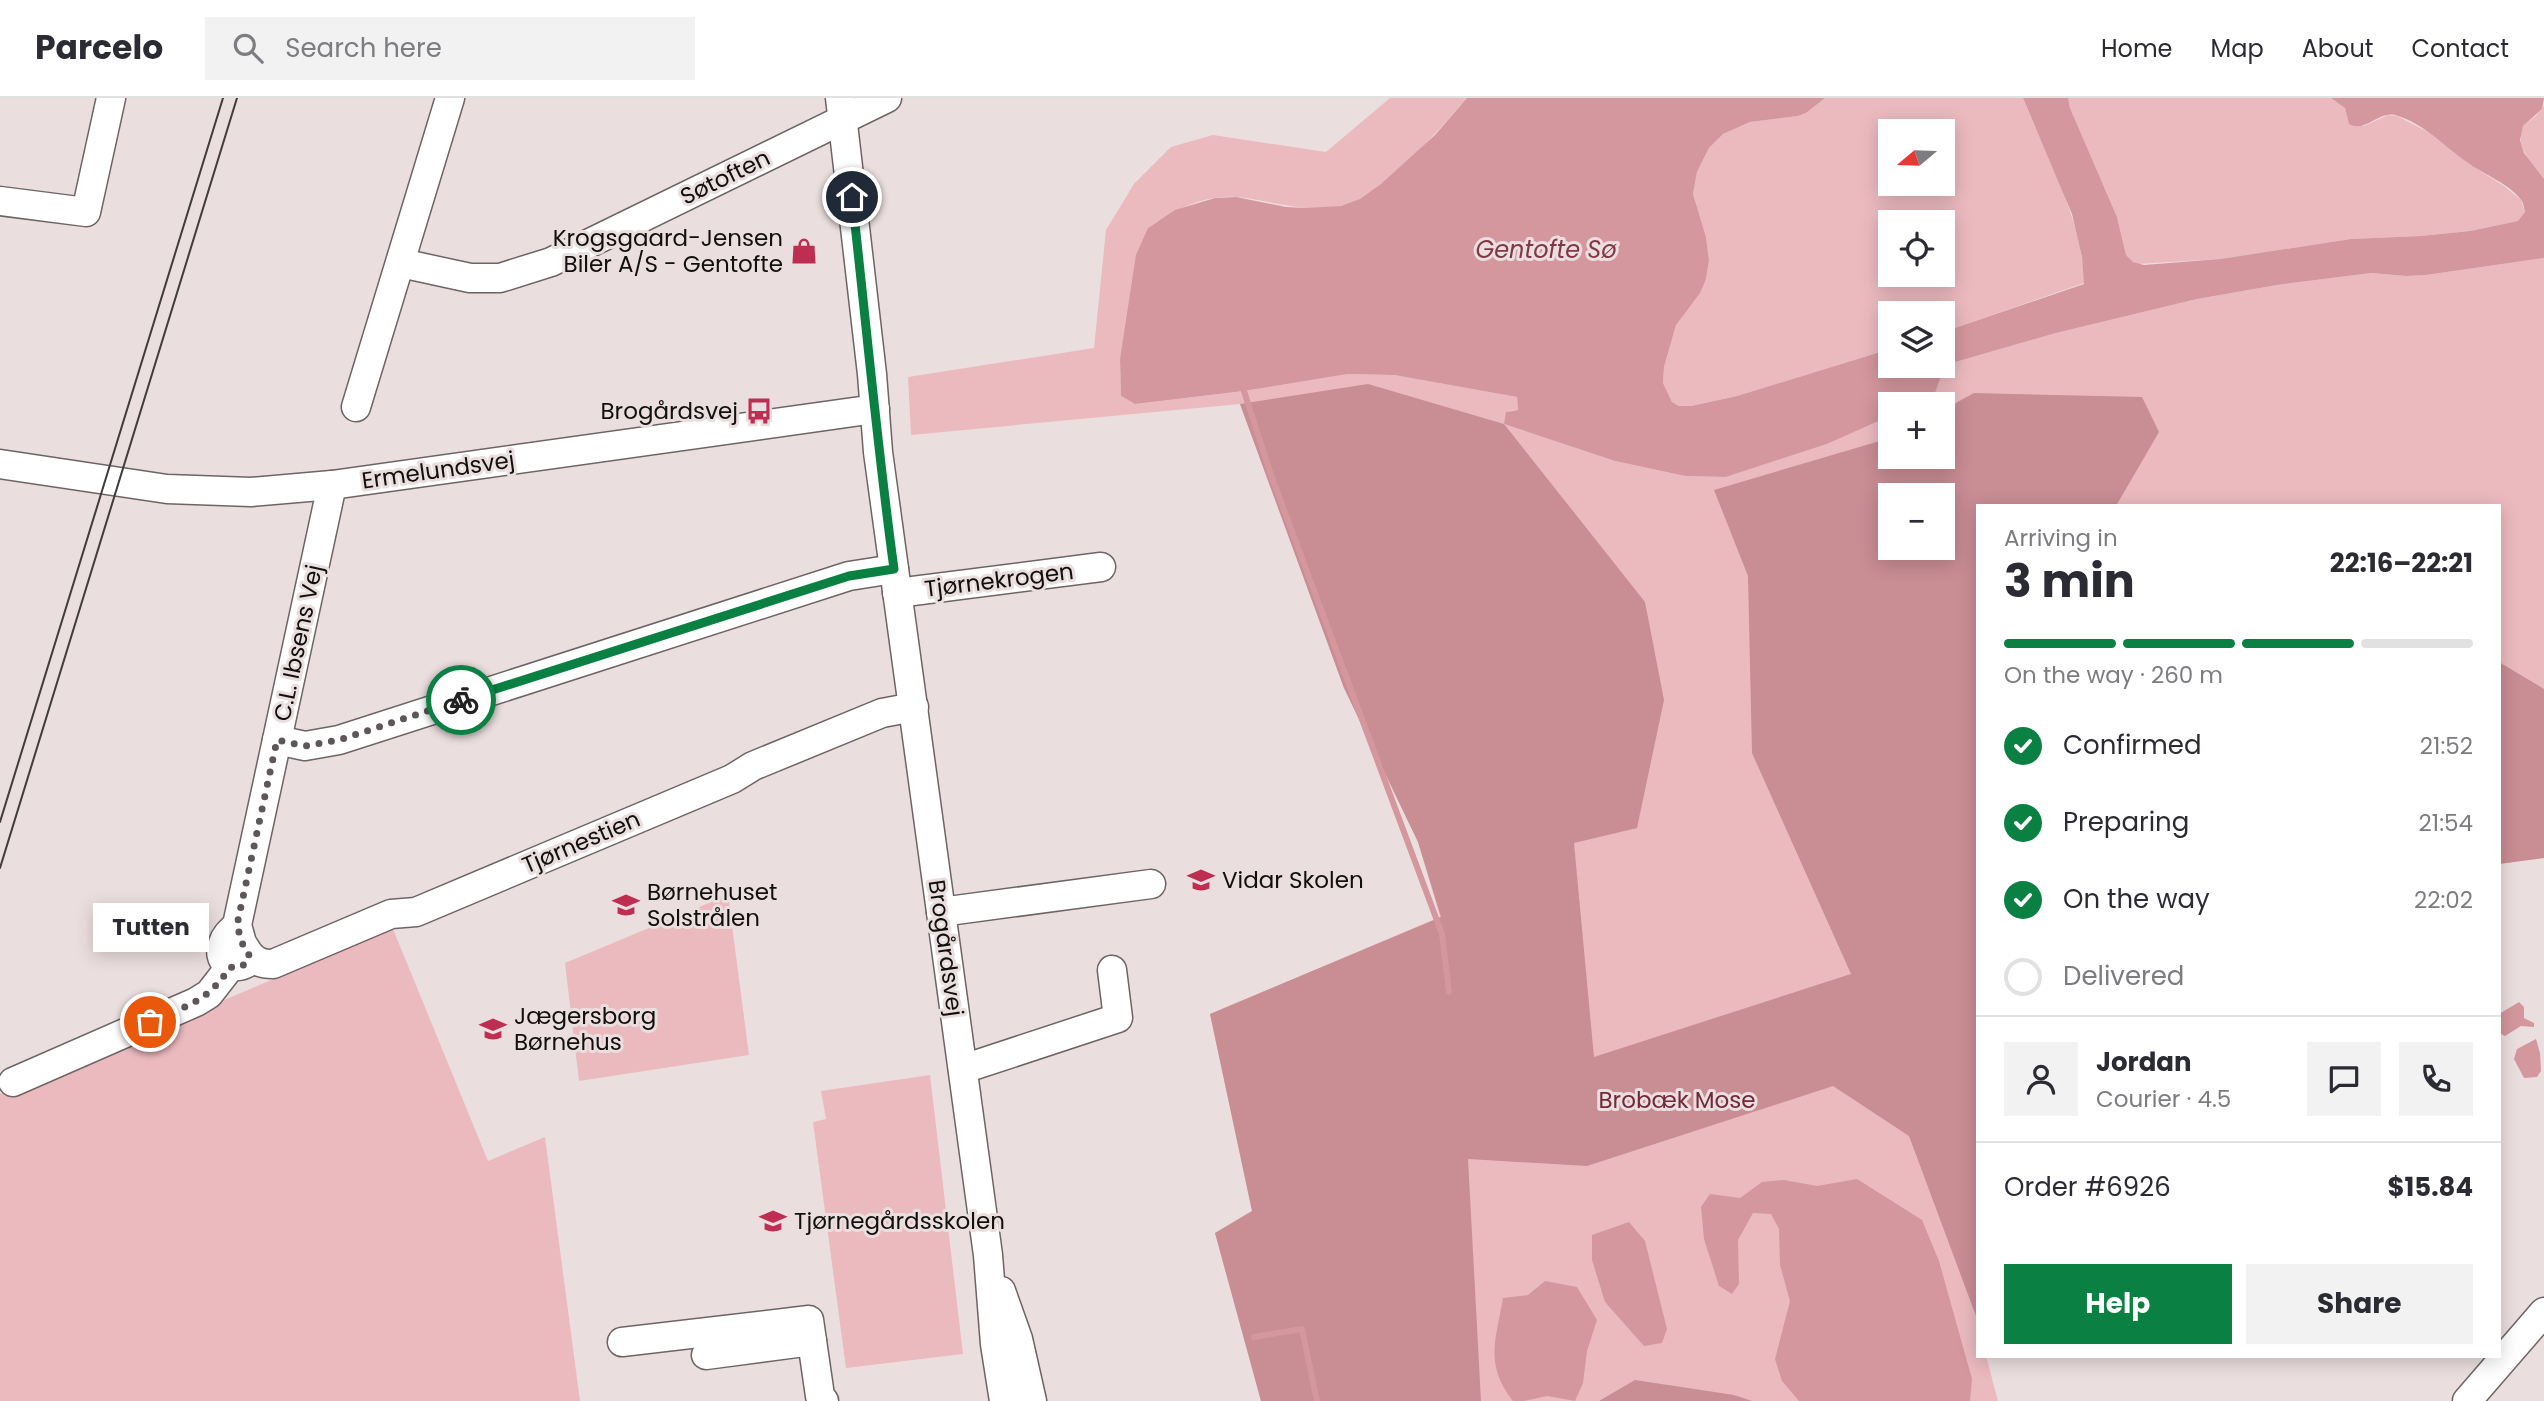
<!DOCTYPE html>
<html lang="en">
<head>
<meta charset="utf-8">
<style>
  :root { --surface:#fff; --page:#f2f2f3; --text:#2b2b33; --muted:#7c7c81; --line:#e1e1e2; --accent:#0b8043 }
  body { margin:0; font-family:Poppins,sans-serif; background:var(--page); color:var(--text); height:100vh; display:flex; flex-direction:column; font-size:26px; white-space:nowrap }
  * { box-sizing:border-box; margin:0 }
  p { font-size:23px; color:var(--muted) }
  .icon { flex:none; width:38px; height:38px; fill:none; stroke:currentColor; stroke-width:2; stroke-linecap:round; stroke-linejoin:round }
  .map { position:relative; flex:1; overflow:hidden }
  .details { position:absolute; left:1976px; top:406px; width:525px; height:854px; display:flex; flex-direction:column; background:var(--surface); border-radius:0px; box-shadow:0 4px 18px #0003 }
  .details>* { flex:none }
  .needle { width:46px; rotate:251deg }
  .buttons { position:absolute; left:1878px; top:21px; display:grid; gap:14px }
  .buttons a { display:grid; place-items:center; width:77px; height:77px; border-radius:0px; background:var(--surface); box-shadow:0 4px 18px #0003; font-size:35px }
  .pin { position:absolute; display:grid; place-items:center; width:60px; height:60px; color:#fff; margin:-30px; border:4px solid #fff; border-radius:50%; box-shadow:0 2px 7px #0007 }
  .courier { position:absolute; display:grid; place-items:center; width:70px; height:70px; margin:-35px; border:5px solid #0b8043; border-radius:50%; background:#fff; color:#222; box-shadow:0 2px 9px #0007 }
  .bubble { position:absolute; height:49px; border-radius:0px; background:var(--surface); box-shadow:0 4px 18px #0003; font-size:23px; font-weight:700; line-height:49px; text-align:center }
  .summary em { font-style:normal; font-weight:700 }
  .summary div { display:flex; flex-direction:column-reverse }
  .summary { display:flex; align-items:center; justify-content:space-between; height:119px; padding:0 28px }
  h1 { font-size:46px; font-weight:700; line-height:52px }
  .bar { display:grid; grid-template-columns:repeat(4,1fr); gap:10px 7px; align-content:center; height:84px; padding:0 28px }
  .bar i { height:9px; border-radius:5px; background:var(--line) }
  .bar .active { background:var(--accent) }
  .bar p { grid-column:span 4 }
  .line { display:flex; align-items:center; gap:18px; padding:0 28px; border-top:2px solid var(--line) }
  .line div { flex:1 }
  .round { display:grid; place-items:center; flex:none; width:74px; height:74px; border-radius:0px; background:var(--page) }
  ol { padding:0 28px; list-style:none }
  li { display:flex; align-items:center; gap:21px; height:77px }
  li p { margin-inline-start:auto }
  li .icon { padding:7px; border-radius:50%; background:var(--accent); color:#fff; stroke-width:4 }
  li:last-child { color:var(--muted) }
  li i { width:38px; height:38px; border:4px solid var(--line); border-radius:50% }
  .cta { display:flex; gap:14px; margin-top:auto; padding:14px 28px }
  .cta a { flex:1; height:80px; border-radius:0px; background:var(--accent); color:#fff; font-size:28px; font-weight:700; line-height:80px; text-align:center }
  .cta a+a { background:var(--page); color:var(--text) }
  header { display:flex; align-items:center; gap:42px; box-sizing:border-box; height:98px; padding:0 35px; background:var(--surface); border-bottom:2px solid var(--line) }
  header strong { font-size:33px }
  nav { display:flex; gap:38px; margin-inline-start:auto; font-size:24px }
  .search { width:490px; height:63px; background:var(--page); display:flex; align-items:center; gap:18px; box-sizing:border-box; padding:0 24px; border-radius:0px; color:var(--muted); font-size:26px }
  .map>svg:first-child { display:block }
  .green { fill:#ebbabf; fill-rule:evenodd }
  .forest { fill:#c98d94; fill-rule:evenodd }
  .water { fill:#d4979e }
  .lines { fill:none; stroke-linecap:round; stroke-linejoin:round }
  .stream { stroke:#d4979e; stroke-width:6 }
  .minor-casing { stroke:#6e6465; stroke-width:31 }
  .minor { stroke:#fff; stroke-width:28 }
  .tram { stroke:#413b3c; stroke-width:2 }
  .done { stroke:#5e5758; stroke-width:7; stroke-dasharray:0 12.6 }
  .route { stroke:#0b8043; stroke-width:9 }
  .labels { text-anchor:middle; dominant-baseline:central; stroke-width:6; stroke-linejoin:round; paint-order:stroke }
  .street-label { font-size:23px; fill:#120f0f; stroke:#ebdedf }
  .poi-label { font-size:23px; fill:#120f0f; stroke:#ebdedf; text-anchor:start }
  .park-label { font-size:23px; fill:#732938; stroke:#ebdedf }
  .water-label { font-size:24px; font-style:italic; fill:#823744; stroke:#ebdedf }
</style>
</head>
<body>
<header>
<strong>Parcelo</strong>
<div class="search"><svg class="icon" aria-label="search" viewBox="0 0 24 24"><circle cx="10" cy="10" r="6"/><path d="M15 15l6 6"/></svg>Search here</div>
<nav><a>Home</a><a>Map</a><a>About</a><a>Contact</a></nav>
</header>
<div class="map">
<svg width="2544" height="1303" viewBox="0 0 2544 1303">
  <rect width="100%" height="100%" fill="#ebdedf"/>
  <g class="green">
    <path d="M1390 0H1467C1442 28 1392 87 1358 102 1315 121 1279 103 1237 99 1205 96 1173 112 1148 130L1120 261 1121 298 1135 306 1245 293 1348 276 1394 277 1517 299 1518 312 1508 313 1504 326 1615 363 1685 378 1726 379 1827 346 1890 318V359H1942V306H1916L1934 298 1945 267 2056 235 2197 201 2277 187 2371 175 2406 178 2426 177 2544 160V760L2499 766V408H1978L1976 1218 1978 1258H1986L1998 1303H1261L1215 1135 1252 1113 1210 916 1440 819 1418 744 1344 590 1240 306 911 337 908 279 1094 250 1106 132 1134 86 1171 49 1213 37 1326 54ZM1890 397H1942V450H1890Z"/>
    <path d="M1825 0H2023C2046 58 2083 122 2084 185L1943 234 1942 215H1890V251L1737 298 1691 308H1679L1672 304 1663 285 1664 269 1676 227 1706 181 1709 161 1706 139 1693 96 1697 74 1709 50 1723 36 1750 24 1798 18 1806 15ZM1890 33H1942V86H1890ZM1890 124H1942V177H1890Z"/>
    <polygon points="2068,0 2331,0 2345,10 2349,25 2364,28 2388,17 2397,18 2432,36 2466,64 2504,88 2521,102 2525,114 2518,123 2470,133 2421,138 2351,141 2220,161 2137,166 2130,162 2126,157 2117,119 2070,10"/>
    <path d="M2544 8V81C2532 65 2514 49 2523 28L2537 17Z"/>
    <polygon points="728,797 749,957 579,983 565,865"/>
    <polygon points="393,831 488,1063 545,1039 580,1303 0,1303 0,996"/>
    <polygon points="930,977 963,1256 846,1270 813,1024 826,1021 821,993"/>
  </g>
  <g class="forest">
    <path d="M1368 286 1504 326 1645 504 1664 602 1637 730 1574 745 1594 959 1851 876 1752 655 1748 478 1714 392 1890 340V359H1942L1943 312 1974 295 2142 299 2159 334 2116 408H1978L1976 1218 1909 1038 1833 988 1587 1068 1468 1061 1481 1303H1261L1215 1135 1252 1113 1210 916 1441 819 1418 744 1344 590 1240 306ZM1890 397H1942V450H1890Z"/>
    <polygon points="2499,564 2544,591 2544,760 2499,766"/>
    <polygon points="1635,1282 1734,1297 1752,1303 1599,1303"/>
  </g>
  <g class="water">
    <path d="M1467 0H1825L1806 15 1798 18 1750 24 1723 36 1709 50 1697 74 1693 96 1706 139 1709 162 1706 181 1700 195 1676 227 1664 269 1663 285 1672 304 1679 308H1691L1737 298 1890 251V268H1942L1943 234 2084 186 2082 159 2072 116 2023 0H2068L2070 10 2117 119 2126 157 2133 164 2144 167 2220 161 2351 141 2421 138 2470 133 2518 123 2525 114C2524 109 2524 107 2522 103 2510 86 2485 77 2468 65 2445 49 2424 25 2395 17 2378 13 2366 35 2349 26L2345 10 2331 0H2544L2542 11 2523 28 2520 42 2524 55 2544 81V160L2426 177 2406 178 2371 175 2277 187 2197 201 2056 235 1945 267 1934 298 1916 306H1890V318L1827 346 1726 379 1685 378 1615 363 1504 326 1506 314 1518 312 1517 299 1394 277 1348 276 1244 293 1135 306 1121 298 1120 261 1136 157 1148 130 1175 112 1215 100 1236 99 1286 109 1305 110 1341 108 1360 101 1381 86 1435 37Z"/>
    <polygon points="2519,904 2524,909 2524,920 2534,925 2534,929 2521,928 2505,938 2499,935 2499,916"/>
    <polygon points="2536,941 2540,955 2541,973 2537,979 2524,980 2514,961 2517,951"/>
    <polygon points="1857,1081 1922,1122 1939,1163 1972,1281 1970,1303 1799,1303 1782,1283 1775,1261 1790,1203 1780,1167 1779,1131 1771,1116 1753,1115 1738,1142 1739,1186 1732,1196 1719,1188 1704,1141 1701,1109 1710,1096 1740,1100 1762,1084 1784,1082 1817,1088"/>
    <polygon points="1629,1124 1645,1143 1667,1231 1662,1245 1644,1248 1605,1204 1592,1162 1592,1137"/>
    <path d="M1545 1183 1577 1189 1597 1222 1587 1253 1583 1285 1575 1303 1547 1298 1524 1303H1513C1484 1266 1496 1242 1503 1200L1528 1197Z"/>
  </g>
  <g class="lines">
    <g class="stream">
      <polyline points="1244,293 1271,377 1442,836 1449,894"/>
      <polyline points="1254,1239 1302,1231 1317,1303"/>
    </g>
    <g class="minor-casing">
      <g id="minor">
        <polyline points="840,0 872,276 878,354 988,1157 995,1246 1004,1303"/>
        <polyline points="0,103 86,114 111,0"/>
        <polyline points="401,165 470,180 500,180 551,164 887,0"/>
        <polyline points="356,309 450,0"/>
        <polyline points="0,366 167,391 251,394 332,387 875,311"/>
        <polyline points="897,495 1101,469"/>
        <polyline points="277,642 305,648 339,642 849,478 894,471"/>
        <polyline points="941,814 1151,786"/>
        <path d="M237 827C231 833 225 838 223 845 216 863 231 874 247 865L249 856 242 845 237 827 332 387"/>
        <path d="M249 856C256 864 262 866 273 866L391 816 416 814 732 681 753 668 882 615 914 609"/>
        <polyline points="963,971 1118,920 1112,872"/>
        <polyline points="13,984 196,904 209,896 230,869"/>
        <polyline points="1001,1193 1018,1241 1032,1303"/>
        <polyline points="622,1244 809,1222 820,1298 824,1303"/>
        <polyline points="706,1257 812,1243"/>
        <polyline points="2467,1303 2544,1214"/>
      </g>
    </g>
    <use href="#minor" class="minor"/>
    <g class="tram">
      <polyline points="0,724 223,0"/>
      <polyline points="0,770 237,0"/>
    </g>
  </g>
  <g class="lines">
    <path class="done" d="M150 924C186 908 208 904 230 869L238 870 247 865 249 856 242 845 237 827 277 642 305 648 339 642 461 602"/>
    <path class="route" d="M461 602 849 478 894 471C877 347 866 223 852 99"/>
  </g>
  <defs>
    <g id="shop-bare" transform="scale(2.1)"><path d="M-5-2.5h2.3a2.7 3.5 0 0 1 5.4 0H5L5.5 6h-11ZM-1.5-2.5h3a1.5 2.3 0 0 0-3 0Z" fill="#be2e52" stroke="#ebdedf" stroke-width="2.5" paint-order="stroke"/></g>
    <g id="bus-bare" transform="scale(2.1)"><path d="M-5-6H5V4H4V6H2V4H-2V6H-4V4H-5ZM-3.5-4V0h7V-4ZM-3.5 1.2v1.5H-2V1.2ZM2 1.2v1.5H3.5V1.2Z" fill="#be2e52" stroke="#ebdedf" stroke-width="2.5" paint-order="stroke"/></g>
    <g id="school-bare" transform="scale(2.1)"><path d="M0-5L7-2L0 1L-7-2ZM-4 1L0 2.5L4 1V4Q0 6-4 4Z" fill="#be2e52" stroke="#ebdedf" stroke-width="2.5" paint-order="stroke"/></g>
  </defs>
  <g fill-rule="evenodd">
    <use href="#shop-bare" x="804" y="153"/>
    <use href="#bus-bare" x="759" y="313"/>
    <use href="#school-bare" x="1201" y="782"/>
    <use href="#school-bare" x="626" y="807"/>
    <use href="#school-bare" x="493" y="931"/>
    <use href="#school-bare" x="773" y="1123"/>
  </g>
  <g class="labels">
    <g class="street-label">
      <text transform="translate(725 79) rotate(-26)">Søtoften</text>
      <text transform="translate(438 372) rotate(-8)">Ermelundsvej</text>
      <text transform="translate(999 482) rotate(-7)">Tjørnekrogen</text>
      <text transform="translate(298 545) rotate(-78)">C.L. Ibsens Vej</text>
      <text transform="translate(581 744) rotate(-23)">Tjørnestien</text>
      <text transform="translate(946 850) rotate(82)">Brogårdsvej</text>
    </g>
    <g class="poi-label">
      <text x="783" y="140" text-anchor="end">Krogsgaard-Jensen<tspan x="783" dy="26">Biler A/S - Gentofte</tspan></text>
      <text x="738" y="313" text-anchor="end">Brogårdsvej</text>
      <text x="1222" y="782">Vidar Skolen</text>
      <text x="647" y="794">Børnehuset<tspan x="647" dy="26">Solstrålen</tspan></text>
      <text x="514" y="918">Jægersborg<tspan x="514" dy="26">Børnehus</tspan></text>
      <text x="794" y="1123">Tjørnegårdsskolen</text>
    </g>
    <g class="park-label">
      <text x="1677" y="1002">Brobæk Mose</text>
    </g>
    <g class="water-label">
      <text x="1546" y="151">Gentofte Sø</text>
    </g>
  </g>
</svg>
<div class="buttons">
<a><svg class="needle" viewBox="-14 -14 28 28"><path d="M0-13l5 13h-10z" fill="#e53935"/><path d="M0 13l5-13h-10z" fill="#7c7c81"/></svg></a>
<a><svg class="icon" aria-label="locate" viewBox="0 0 24 24"><circle cx="12" cy="12" r="6"/><path d="M12 2v4M12 18v4M2 12h4M18 12h4"/></svg></a>
<a><svg class="icon" aria-label="layers" viewBox="0 0 24 24"><path d="M12 4l9 5-9 5-9-5zM3 14l9 5 9-5"/></svg></a>
<a>+</a>
<a>−</a>
</div>
<div class="pin" style="left:150px;top:924px;background:#ea580c"><svg class="icon" aria-label="bag" viewBox="0 0 24 24"><path d="M5 8h14l-1 12H6zM9 8a3 3 0 0 1 6 0"/></svg></div>
<div class="pin" style="left:852px;top:99px;background:#1f2937"><svg class="icon" aria-label="home" viewBox="0 0 24 24"><path d="M3 11l9-7 9 7M6 9v11h12V9"/></svg></div>
<div class="courier" style="left:461px;top:602px"><svg class="icon" aria-label="bike" viewBox="0 0 24 24"><circle cx="6" cy="16" r="4"/><circle cx="18" cy="16" r="4"/><path d="M6 16l4-8h5l3 8M10 8l3 8H6M13 5h3"/></svg></div>
<div class="bubble" style="left:93px;top:805px;width:116px">Tutten</div>
<section class="details">
<div class="summary"><div><h1>3 min</h1><p>Arriving in</p></div><em>22:16–22:21</em></div>
<div class="bar"><i class="active"></i><i class="active"></i><i class="active"></i><i></i><p>On the way · 260 m</p></div>
<ol>
<li><svg class="icon" aria-label="check" viewBox="0 0 24 24"><path d="M5 12l5 5 9-10"/></svg>Confirmed<p>21:52</p></li>
<li><svg class="icon" aria-label="check" viewBox="0 0 24 24"><path d="M5 12l5 5 9-10"/></svg>Preparing<p>21:54</p></li>
<li><svg class="icon" aria-label="check" viewBox="0 0 24 24"><path d="M5 12l5 5 9-10"/></svg>On the way<p>22:02</p></li>
<li><i></i>Delivered</li>
</ol>
<div class="line" style="height:126px"><a class="round"><svg class="icon" aria-label="person" viewBox="0 0 24 24"><circle cx="12" cy="8" r="4"/><path d="M4 21q1-7 8-7t8 7"/></svg></a><div><b>Jordan</b><p>Courier · 4.5</p></div><a class="round"><svg class="icon" aria-label="chat" viewBox="0 0 24 24"><path d="M4 5h16v11H9l-5 4z"/></svg></a><a class="round"><svg class="icon" aria-label="phone" viewBox="0 0 24 24"><path d="M5 4h4l2 5-3 2q2 4 5 5l2-3 5 2v4C11 20 4 13 5 4z"/></svg></a></div>
<div class="line" style="height:91px"><div>Order #6926</div><b>$15.84</b></div>
<div class="cta"><a>Help</a><a>Share</a></div>
</section>
</div>
</body>
</html>
